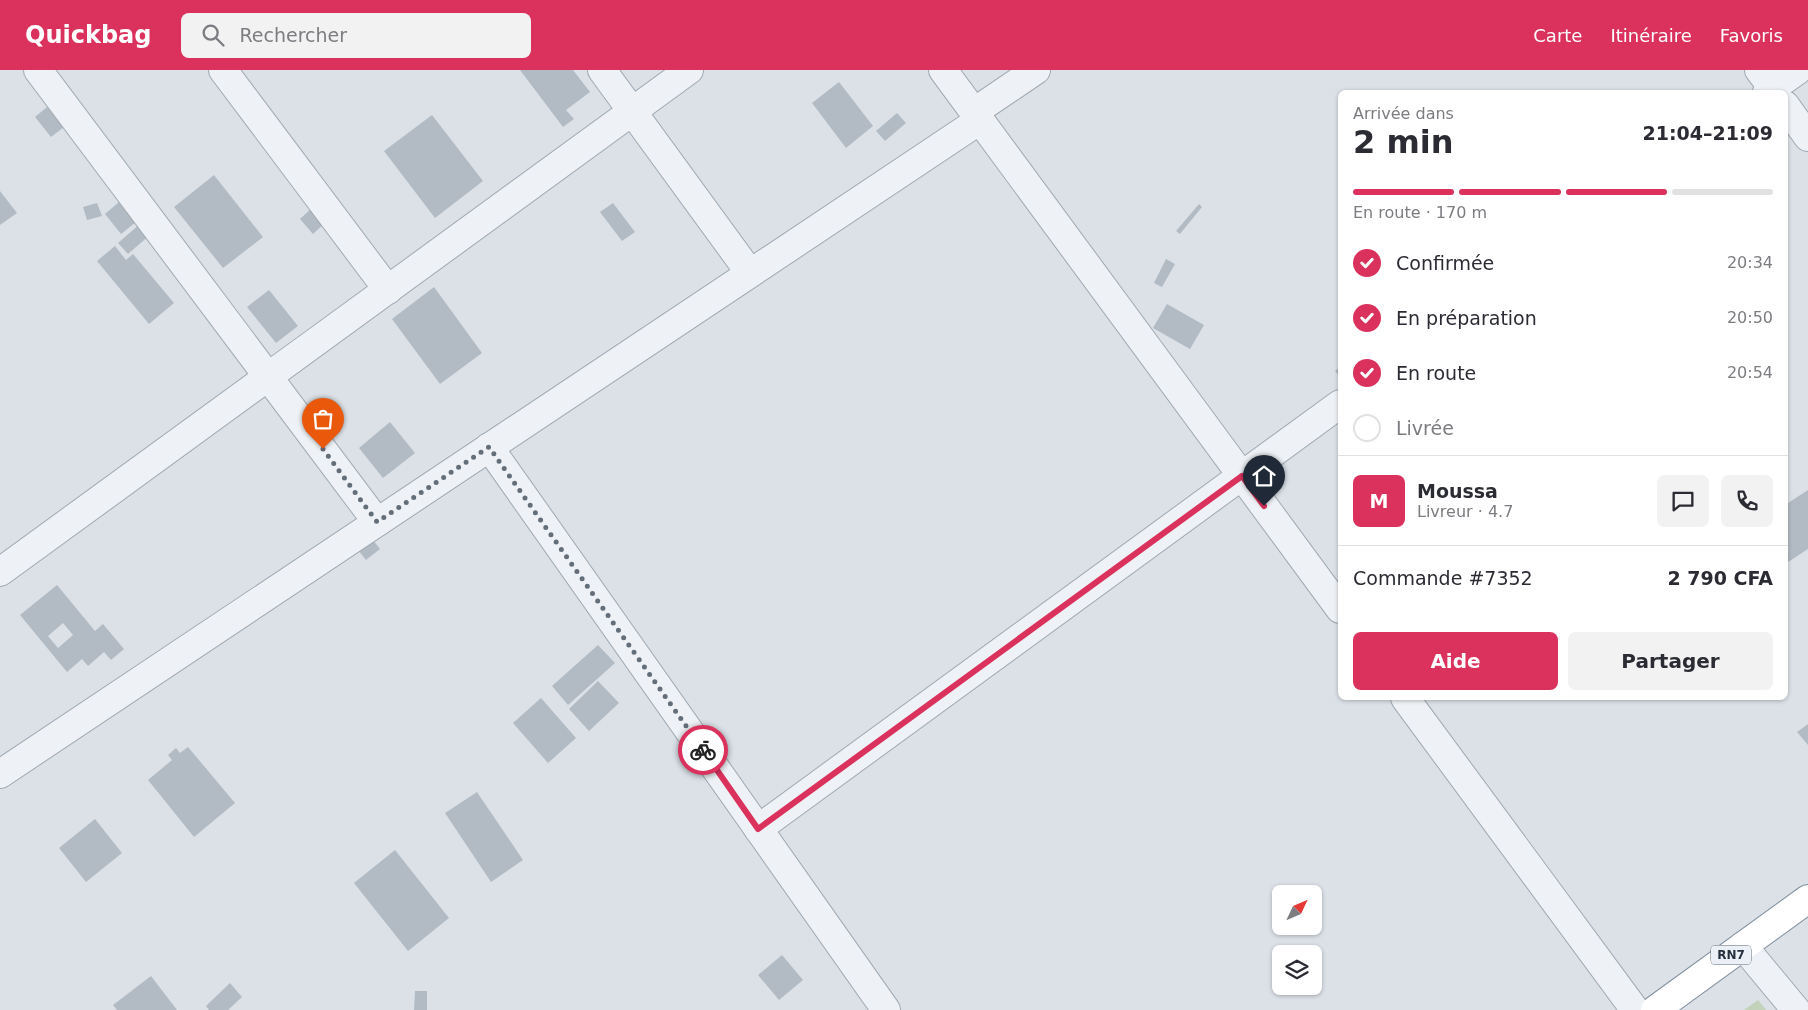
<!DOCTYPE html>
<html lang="fr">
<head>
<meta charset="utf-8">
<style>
  :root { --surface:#fff; --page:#f2f2f3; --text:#2b2b33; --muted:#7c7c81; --line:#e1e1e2; --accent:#da325d }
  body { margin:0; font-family:"DejaVu Sans",sans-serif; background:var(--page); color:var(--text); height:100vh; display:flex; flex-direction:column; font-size:19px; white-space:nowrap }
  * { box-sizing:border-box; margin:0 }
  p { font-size:16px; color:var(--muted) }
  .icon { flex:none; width:28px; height:28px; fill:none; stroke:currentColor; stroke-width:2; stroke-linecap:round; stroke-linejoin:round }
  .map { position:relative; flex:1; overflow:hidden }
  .sheet { position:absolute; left:1338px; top:20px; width:450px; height:610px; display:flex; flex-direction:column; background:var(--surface); border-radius:8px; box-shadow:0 1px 4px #0004 }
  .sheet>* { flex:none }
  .needle { width:32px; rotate:46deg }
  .buttons { position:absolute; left:1272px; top:815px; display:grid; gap:10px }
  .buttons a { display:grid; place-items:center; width:50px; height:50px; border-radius:8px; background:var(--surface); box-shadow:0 1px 4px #0004; font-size:25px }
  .pin { position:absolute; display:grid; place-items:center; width:42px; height:42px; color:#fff; margin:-51px -21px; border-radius:50% 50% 50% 0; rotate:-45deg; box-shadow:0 0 5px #0007 }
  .pin .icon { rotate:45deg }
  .courier { position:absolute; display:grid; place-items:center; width:50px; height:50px; margin:-25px; border:4px solid #da325d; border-radius:50%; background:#fff; color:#222; box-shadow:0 1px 6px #0007 }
  .head em { font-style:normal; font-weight:700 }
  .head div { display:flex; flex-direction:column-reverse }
  .head { display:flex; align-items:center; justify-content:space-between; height:85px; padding:0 15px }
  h1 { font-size:32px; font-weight:700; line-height:38px }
  .bar { display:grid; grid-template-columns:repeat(4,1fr); gap:8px 5px; align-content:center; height:60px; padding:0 15px }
  .bar i { height:6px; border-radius:4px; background:var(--line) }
  .bar .selected { background:var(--accent) }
  .bar p { grid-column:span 4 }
  .line { display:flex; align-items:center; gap:12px; padding:0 15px; border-top:1px solid var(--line) }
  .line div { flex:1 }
  .round { display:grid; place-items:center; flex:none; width:52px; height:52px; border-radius:8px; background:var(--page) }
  ol { padding:0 15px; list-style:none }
  li { display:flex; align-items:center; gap:15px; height:55px }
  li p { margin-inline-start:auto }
  li .icon { padding:5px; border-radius:50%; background:var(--accent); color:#fff; stroke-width:4 }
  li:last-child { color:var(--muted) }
  li i { width:28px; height:28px; border:2px solid var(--line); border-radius:50% }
  .button { display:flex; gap:10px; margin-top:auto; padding:10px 15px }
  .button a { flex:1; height:58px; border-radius:8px; background:var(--accent); color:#fff; font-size:20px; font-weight:700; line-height:58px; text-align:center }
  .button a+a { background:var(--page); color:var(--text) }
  header { display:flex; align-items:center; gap:30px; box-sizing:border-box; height:70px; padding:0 25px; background:var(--accent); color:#fff }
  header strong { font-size:24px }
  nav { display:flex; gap:28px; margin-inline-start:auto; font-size:18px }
  .search { width:350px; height:45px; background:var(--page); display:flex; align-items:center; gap:12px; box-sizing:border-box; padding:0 18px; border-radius:8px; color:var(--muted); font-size:19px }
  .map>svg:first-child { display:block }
  .green { fill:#c3d2bb }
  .building { fill:#b2bbc4; fill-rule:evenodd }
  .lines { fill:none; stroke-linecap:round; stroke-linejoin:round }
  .minor-casing { stroke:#a0a8b1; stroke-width:30 }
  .highway-casing { stroke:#81909f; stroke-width:30 }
  .minor { stroke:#eef1f5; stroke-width:28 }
  .highway { stroke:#fff; stroke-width:28 }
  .done { stroke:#646e79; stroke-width:5; stroke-dasharray:0 9 }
  .route { stroke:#da325d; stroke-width:6 }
  .labels { text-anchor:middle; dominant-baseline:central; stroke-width:4; stroke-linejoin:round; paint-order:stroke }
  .shield { fill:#eaf0f5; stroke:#5f6a75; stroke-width:1 }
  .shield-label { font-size:12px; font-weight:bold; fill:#24303e }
</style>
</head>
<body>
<header>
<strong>Quickbag</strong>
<div class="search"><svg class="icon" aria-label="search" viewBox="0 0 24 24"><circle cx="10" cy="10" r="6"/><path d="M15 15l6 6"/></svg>Rechercher</div>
<nav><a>Carte</a><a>Itinéraire</a><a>Favoris</a></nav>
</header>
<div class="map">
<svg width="1808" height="940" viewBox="0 0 1808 940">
  <rect width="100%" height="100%" fill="#dbe1e7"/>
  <polygon class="green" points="1758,930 1766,940 1744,940"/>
  <g class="building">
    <polygon points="520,0 573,0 590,22 566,40 574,49 563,57"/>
    <polygon points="839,12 873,56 846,78 812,33"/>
    <polygon points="47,37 64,57 51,67 35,47"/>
    <polygon points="897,43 906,53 885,71 876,61"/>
    <polygon points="432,45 483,111 435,148 384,81"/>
    <polygon points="214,105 263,167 223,198 174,137"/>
    <polygon points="0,121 17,143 0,155"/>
    <polygon points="119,132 136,152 121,164 105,144"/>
    <polygon points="97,133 102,146 87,150 83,137"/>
    <polygon points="613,133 635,162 622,171 600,142"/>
    <polygon points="1199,134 1202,137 1180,164 1176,161"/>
    <polygon points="312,138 325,153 313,164 300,149"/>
    <polygon points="141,153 151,164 128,184 118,173"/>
    <polygon points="115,176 126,190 133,184 174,233 149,254 97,191"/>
    <polygon points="1166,189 1175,194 1162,217 1154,213"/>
    <polygon points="434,217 482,283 440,314 392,249"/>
    <polygon points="269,220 298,256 276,273 247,237"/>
    <polygon points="1167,234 1204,255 1190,279 1153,258"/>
    <polygon points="1340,297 1340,307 1335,301"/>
    <polygon points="390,352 415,383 383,408 359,378"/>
    <polygon points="1808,420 1808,479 1785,494 1785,435"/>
    <polygon points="369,465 380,479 366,490 355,476"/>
    <path d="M57 515 95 561 103 554 124 579 111 590 104 582 88 596 82 589 67 602 20 545ZM63 553 73 565 58 578 48 566Z"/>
    <polygon points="598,575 615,593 568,635 552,616"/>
    <polygon points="598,611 619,633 589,661 569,639"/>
    <polygon points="541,628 576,668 548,693 513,653"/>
    <polygon points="1808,654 1808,675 1797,662"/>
    <polygon points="188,677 235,733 194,767 148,710 172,690 168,685 176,678 180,683"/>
    <polygon points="477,722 523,790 491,812 445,743"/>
    <polygon points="95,749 122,783 86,812 59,778"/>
    <polygon points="395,780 449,848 408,881 354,813"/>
    <polygon points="782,885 803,910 779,930 758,905"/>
    <polygon points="151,906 177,940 117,940 113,935"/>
    <polygon points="230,913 242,927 228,940 209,940 206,936"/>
    <polygon points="415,921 427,921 427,940 414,940"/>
  </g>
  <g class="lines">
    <g class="minor-casing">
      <g id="minor">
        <polyline points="38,0 377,452"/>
        <polyline points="223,0 388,220"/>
        <polyline points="602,0 750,203"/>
        <polyline points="943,0 1340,539"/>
        <polyline points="1759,0 1776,22"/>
        <polyline points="1767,22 1798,0"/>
        <polyline points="1785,35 1808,67"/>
        <polyline points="974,42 1036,0"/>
        <polyline points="489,377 886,940"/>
        <polyline points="0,502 689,0"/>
        <polyline points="1405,628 1635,940"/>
        <polyline points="0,704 980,50"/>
        <polyline points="758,759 1340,334"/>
        <polyline points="1743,876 1796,940"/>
      </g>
    </g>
    <g class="highway-casing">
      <polyline id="highway" points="1655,940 1808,829"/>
    </g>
    <use href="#minor" class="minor"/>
    <use href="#highway" class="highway"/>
  </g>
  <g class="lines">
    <polyline class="done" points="323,379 377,452 489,377 703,680"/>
    <polyline class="route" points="703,680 758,759 1242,406 1264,436"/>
  </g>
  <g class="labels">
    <rect class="shield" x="1711" y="875.5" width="40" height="19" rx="4"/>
    <g class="shield-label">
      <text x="1731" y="885">RN7</text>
    </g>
  </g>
</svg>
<div class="buttons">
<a><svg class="needle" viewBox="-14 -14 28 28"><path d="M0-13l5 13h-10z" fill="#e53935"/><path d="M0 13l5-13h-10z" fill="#7c7c81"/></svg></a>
<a><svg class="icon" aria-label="layers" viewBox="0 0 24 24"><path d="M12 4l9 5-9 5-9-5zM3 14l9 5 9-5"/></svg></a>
</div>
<div class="pin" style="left:323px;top:379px;background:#ea580c"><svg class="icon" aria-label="bag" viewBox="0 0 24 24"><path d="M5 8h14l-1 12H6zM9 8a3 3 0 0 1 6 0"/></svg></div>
<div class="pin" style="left:1264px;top:436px;background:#1f2937"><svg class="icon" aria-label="home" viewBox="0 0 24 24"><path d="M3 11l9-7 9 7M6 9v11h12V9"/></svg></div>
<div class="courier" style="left:703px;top:680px"><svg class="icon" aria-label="bike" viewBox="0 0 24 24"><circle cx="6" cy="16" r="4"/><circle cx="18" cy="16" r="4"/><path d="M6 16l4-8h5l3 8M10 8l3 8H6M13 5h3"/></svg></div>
<section class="sheet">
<div class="head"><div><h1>2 min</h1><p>Arrivée dans</p></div><em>21:04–21:09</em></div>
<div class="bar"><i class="selected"></i><i class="selected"></i><i class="selected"></i><i></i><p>En route · 170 m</p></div>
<ol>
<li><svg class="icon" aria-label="check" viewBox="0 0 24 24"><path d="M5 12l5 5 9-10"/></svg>Confirmée<p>20:34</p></li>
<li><svg class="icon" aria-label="check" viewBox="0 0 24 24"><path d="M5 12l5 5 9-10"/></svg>En préparation<p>20:50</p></li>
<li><svg class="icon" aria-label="check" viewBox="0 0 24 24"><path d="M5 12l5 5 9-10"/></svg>En route<p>20:54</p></li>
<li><i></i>Livrée</li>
</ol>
<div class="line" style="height:90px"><b class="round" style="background:var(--accent);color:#fff">M</b><div><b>Moussa</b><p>Livreur · 4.7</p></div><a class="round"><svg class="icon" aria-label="chat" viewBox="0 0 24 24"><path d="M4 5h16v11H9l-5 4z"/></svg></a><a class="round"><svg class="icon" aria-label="phone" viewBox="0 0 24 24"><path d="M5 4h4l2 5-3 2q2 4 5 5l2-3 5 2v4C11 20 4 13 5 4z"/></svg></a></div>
<div class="line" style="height:65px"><div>Commande #7352</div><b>2 790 CFA</b></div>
<div class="button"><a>Aide</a><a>Partager</a></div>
</section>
</div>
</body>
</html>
